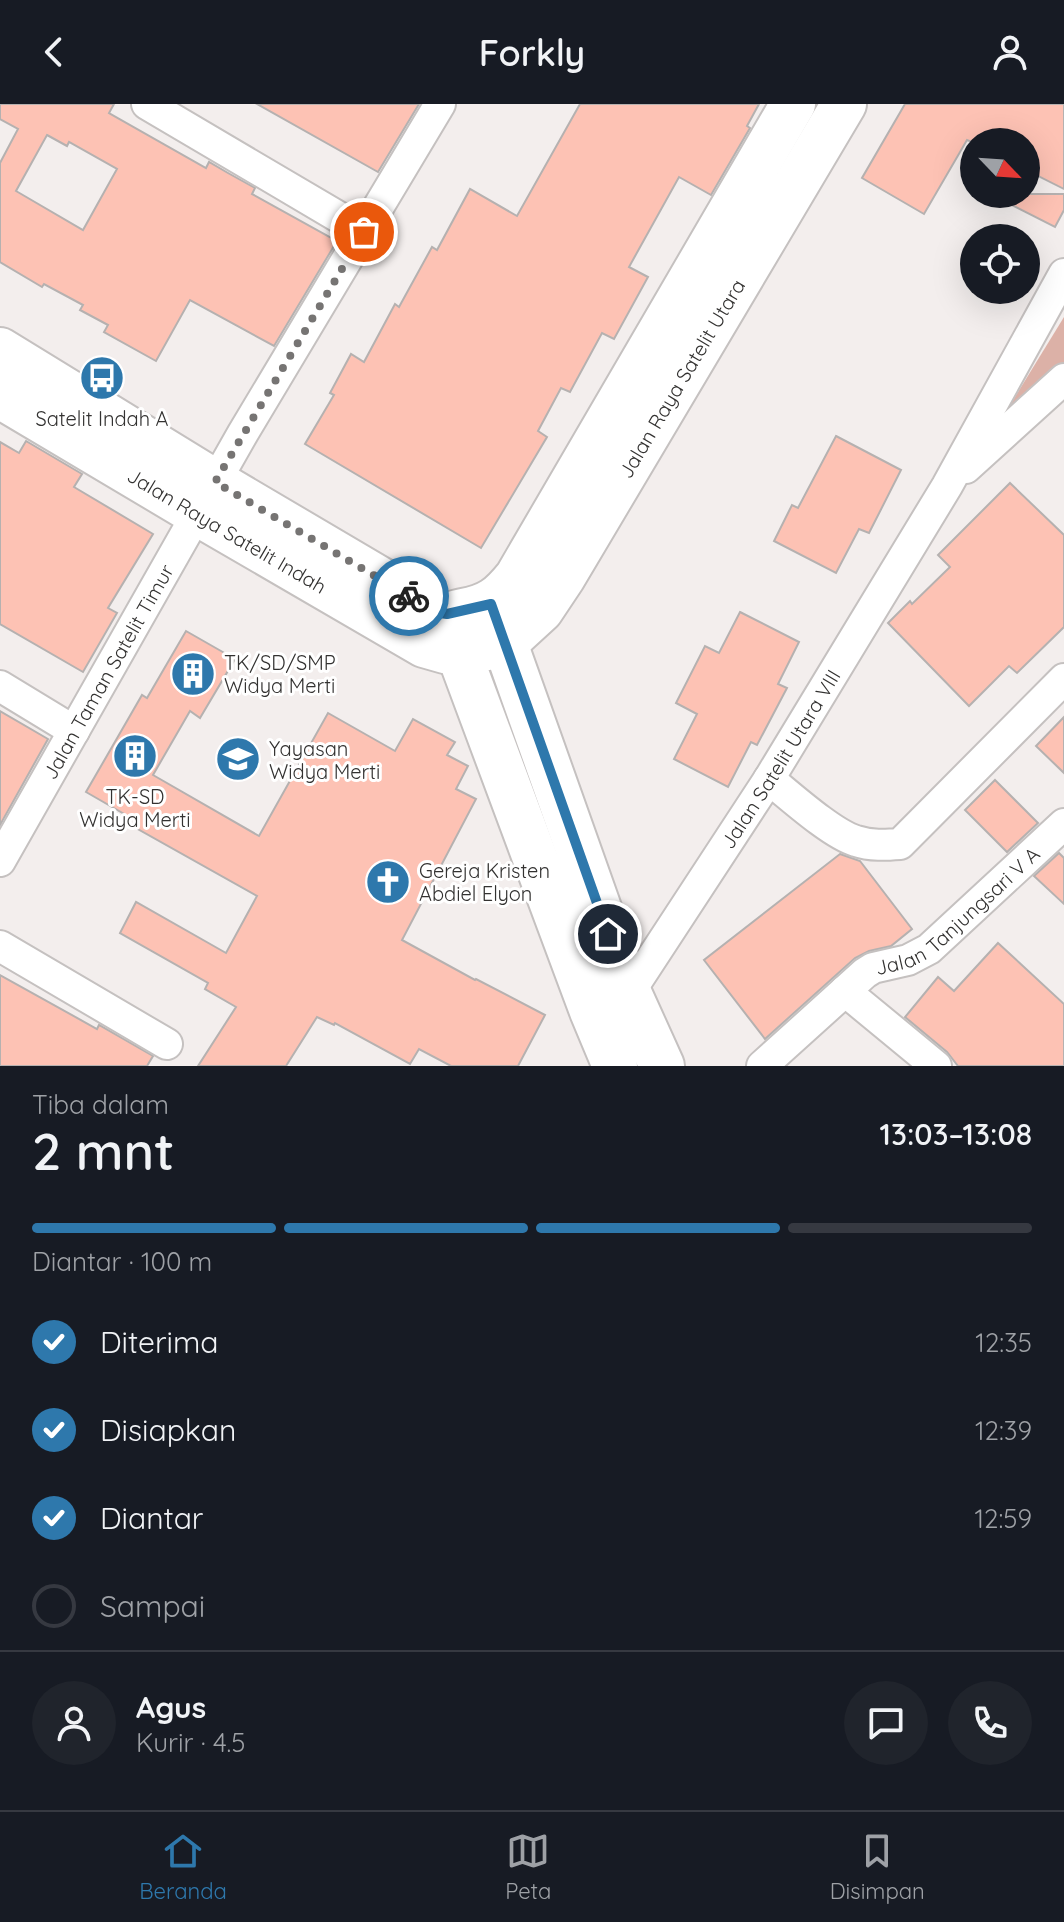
<!DOCTYPE html>
<html lang="id">
<head>
<meta charset="utf-8">
<style>
  :root { --surface:#171b24; --page:#20242c; --text:#f1f3f6; --muted:#9ea1a6; --line:#363941; --accent:#2e78ac }
  body { margin:0; font-family:Quicksand,sans-serif; background:var(--page); color:var(--text); height:100vh; display:flex; flex-direction:column; font-size:30px; white-space:nowrap }
  * { box-sizing:border-box; margin:0 }
  p { font-size:26px; color:var(--muted) }
  .icon { flex:none; width:44px; height:44px; fill:none; stroke:currentColor; stroke-width:2; stroke-linecap:round; stroke-linejoin:round }
  .map { position:relative; height:962px; overflow:hidden }
  .details { display:flex; flex-direction:column; background:var(--surface); flex:1 }
  .details>* { flex:none }
  .needle { width:52px; rotate:115deg }
  .controls { position:absolute; left:960px; top:24px; display:grid; gap:16px }
  .controls a { display:grid; place-items:center; width:80px; height:80px; border-radius:50%; background:var(--surface); box-shadow:0 8px 32px #0002; font-size:40px }
  .pin { position:absolute; display:grid; place-items:center; width:68px; height:68px; color:#fff; margin:-34px; border:4px solid #fff; border-radius:50%; box-shadow:0 2px 8px #0007 }
  .courier { position:absolute; display:grid; place-items:center; width:80px; height:80px; margin:-40px; border:6px solid #2e78ac; border-radius:50%; background:#fff; color:#222; box-shadow:0 2px 10px #0007 }
  .overview em { font-style:normal; font-weight:600 }
  .overview div { display:flex; flex-direction:column-reverse }
  .overview { display:flex; align-items:center; justify-content:space-between; height:136px; padding:0 32px }
  h1 { font-size:52px; font-weight:600; line-height:60px }
  .bar { display:grid; grid-template-columns:repeat(4,1fr); gap:12px 8px; align-content:center; height:96px; padding:0 32px }
  .bar i { height:10px; border-radius:6px; background:var(--line) }
  .bar .active { background:var(--accent) }
  .bar p { grid-column:span 4 }
  .line { display:flex; align-items:center; gap:20px; padding:0 32px; border-top:2px solid var(--line) }
  .line div { flex:1 }
  .round { display:grid; place-items:center; flex:none; width:84px; height:84px; border-radius:42px; background:var(--page) }
  ol { padding:0 32px; list-style:none }
  li { display:flex; align-items:center; gap:24px; height:88px }
  li p { margin-inline-start:auto }
  li .icon { padding:8px; border-radius:50%; background:var(--accent); color:#fff; stroke-width:4 }
  li:last-child { color:var(--muted) }
  li i { width:44px; height:44px; border:4px solid var(--line); border-radius:50% }
  header { display:flex; justify-content:space-between; align-items:center; height:104px; padding:0 32px; background:var(--surface); font-size:36px; font-weight:600 }
  .tab-bar { display:flex; justify-content:space-around; align-items:center; height:112px; border-top:2px solid var(--line); background:var(--surface); font-size:22px; color:var(--muted) }
  .tab-bar a { display:grid; justify-items:center; gap:4px }
  .tab-bar .active { color:var(--accent) }
  .map>svg:first-child { display:block }
  .green { fill:#dcb1a7 }
  .building { fill:#fdc2b4; stroke:#b5b1b0; stroke-width:2; fill-rule:evenodd }
  .lines { fill:none; stroke-linecap:round; stroke-linejoin:round }
  .street-casing { stroke:#c5c1c0; stroke-width:34 }
  .secondary-casing { stroke:#c5c1c0; stroke-width:48 }
  .street { stroke:#fff; stroke-width:30 }
  .secondary { stroke:#fff; stroke-width:44 }
  .done { stroke:#767473; stroke-width:8; stroke-dasharray:0 14.4 }
  .route { stroke:#2e78ac; stroke-width:10 }
  .labels { text-anchor:middle; dominant-baseline:central; stroke-width:6; stroke-linejoin:round; paint-order:stroke }
  .street-label { font-size:20px; fill:#333231; stroke:#fff }
  .poi-label { font-size:20px; fill:#333231; stroke:#fff; text-anchor:start }
</style>
</head>
<body>
<header><svg class="icon" aria-label="back" viewBox="0 0 24 24"><path d="M15 5l-7 7 7 7"/></svg>Forkly<svg class="icon" aria-label="person" viewBox="0 0 24 24"><circle cx="12" cy="8" r="4"/><path d="M4 21q1-7 8-7t8 7"/></svg></header>
<div class="map">
<svg width="1064" height="962" viewBox="0 0 1064 962">
  <rect width="100%" height="100%" fill="#f3eeed"/>
  <polygon class="green" points="1064,213 1064,262 994,327"/>
  <g class="building">
    <path d="M0 0H114L109 9 206 64 209 58 228 69 255 84 252 90 337 137 274 242 190 196 156 257 104 228 108 221 80 206 83 201 44 180 42 183 0 158V59L18 25 0 15ZM47 31 67 42 69 38 117 65 83 126 16 87Z"/>
    <polygon points="257,0 419,0 378,68"/>
    <polygon points="580,0 759,0 747,22 750,24 711,91 679,73 629,163 648,173 614,235 602,229 570,288 561,284 538,327 547,333 481,444 305,340 334,291 330,289 351,250 364,258 395,200 399,203 432,143 437,146 470,85 517,112"/>
    <polygon points="905,0 1064,0 1064,85 1026,66 1026,38 972,38 967,36 924,110 862,74"/>
    <polygon points="990,90 1064,90 1064,106 1055,123"/>
    <polygon points="836,332 901,366 869,429 859,425 836,469 774,437 792,401 798,404"/>
    <polygon points="26,337 82,370 74,383 153,430 108,504 117,509 83,568 0,520 0,338 19,349"/>
    <polygon points="1010,379 1064,431 1064,523 1017,569 1009,562 969,602 888,519 910,497 912,500 950,463 938,451"/>
    <polygon points="740,508 799,538 778,580 787,584 757,641 751,638 728,683 674,655 697,610 676,599 705,542 719,549"/>
    <polygon points="186,527 235,555 200,614 190,607 153,671 259,732 328,609 395,647 413,615 455,638 447,651 468,662 456,685 476,695 402,836 475,876 476,875 545,911 518,962 451,962 419,945 410,960 335,919 334,921 317,913 286,962 198,962 236,903 205,885 208,879 120,829 136,798 226,849 257,792 136,724 138,718 86,688 142,591 147,594"/>
    <polygon points="0,607 48,635 0,721"/>
    <polygon points="1064,613 1064,669 1036,642"/>
    <polygon points="995,676 1038,719 1007,748 965,706"/>
    <polygon points="1059,749 1064,754 1064,800 1034,772"/>
    <polygon points="840,750 860,757 912,825 891,842 869,847 855,854 765,935 704,856"/>
    <polygon points="998,839 1064,900 1064,962 958,962 947,948 905,913 938,873 954,887"/>
    <polygon points="0,871 97,925 99,921 153,952 147,962 0,962"/>
  </g>
  <g class="lines">
    <g class="street-casing">
      <g id="street">
        <polyline points="147,0 364,128"/>
        <polyline points="966,364 1064,275"/>
        <polyline points="0,582 74,627"/>
        <path d="M769 675C790 692 832 730 856 737 871 742 886 741 900 740L1064 575"/>
        <path id="s1" d="M0 757 243 329 440 0"/>
        <polyline points="0,842 167,940"/>
        <polyline points="845,887 936,962"/>
        <path id="s2" d="M619 894 629 889 769 675 947 382 1064 170"/>
        <path id="s3" d="M762 962 865 869 873 864 908 856 929 845 1064 720"/>
      </g>
    </g>
    <g class="secondary-casing">
      <g id="secondary">
        <path d="M0 246 215 378 420 499C428 503 436 509 444 510 450 511 457 508 463 507 490 502 500 494 517 473L793 0"/>
        <path id="s4" d="M0 292 197 409 424 541 445 547 488 544 505 539 541 506 563 473 844 0"/>
        <polyline points="496,514 629,889 662,962"/>
        <polyline points="449,518 458,547 592,907 615,962"/>
      </g>
    </g>
    <use href="#street" class="street"/>
    <use href="#secondary" class="secondary"/>
  </g>
  <g class="lines">
    <polyline class="done" points="364,128 215,378 409,492"/>
    <polyline class="route" points="409,492 440,509 447,510 491,500 608,830"/>
  </g>
  <defs>
    <g id="bus-disc" transform="scale(2.3)"><circle r="9.5" fill="#2e78ac" stroke="#fff"/><path d="M-5-6H5V4H4V6H2V4H-2V6H-4V4H-5ZM-3.5-4V0h7V-4ZM-3.5 1.2v1.5H-2V1.2ZM2 1.2v1.5H3.5V1.2Z" fill="#fff"/></g>
    <g id="building-disc" transform="scale(2.3)"><circle r="9.5" fill="#2e78ac" stroke="#fff"/><path d="M-4-6H4V6H1V3H-1V6H-4ZM-2.5-4.3h1.7v1.8h-1.7ZM.8-4.3h1.7v1.8H.8ZM-2.5-1h1.7V.8h-1.7ZM.8-1h1.7V.8H.8Z" fill="#fff"/></g>
    <g id="school-disc" transform="scale(2.3)"><circle r="9.5" fill="#2e78ac" stroke="#fff"/><path d="M0-5L7-2L0 1L-7-2ZM-4 1L0 2.5L4 1V4Q0 6-4 4Z" fill="#fff"/></g>
    <g id="church-disc" transform="scale(2.3)"><circle r="9.5" fill="#2e78ac" stroke="#fff"/><path d="M-1.2-6h2.4v3.5h3.3v2.4h-3.3V6h-2.4V-.1h-3.3v-2.4h3.3Z" fill="#fff"/></g>
  </defs>
  <g fill-rule="evenodd">
    <use href="#bus-disc" x="102" y="274"/>
    <use href="#building-disc" x="193" y="570"/>
    <use href="#building-disc" x="135" y="652"/>
    <use href="#school-disc" x="238" y="655"/>
    <use href="#church-disc" x="388" y="778"/>
  </g>
  <g class="labels">
    <g class="street-label">
      <text stroke="none"><textPath href="#s4" startOffset="894">Jalan Raya Satelit Utara</textPath></text>
      <text stroke="none"><textPath href="#s4" startOffset="264">Jalan Raya Satelit Indah</textPath></text>
      <text stroke="none"><textPath href="#s1" startOffset="218">Jalan Taman Satelit Timur</textPath></text>
      <text stroke="none"><textPath href="#s2" startOffset="290">Jalan Satelit Utara VIII</textPath></text>
      <text stroke="none"><textPath href="#s3" startOffset="252">Jalan Tanjungsari V A</textPath></text>
    </g>
    <g class="poi-label">
      <text x="102" y="314" text-anchor="middle">Satelit Indah A</text>
      <text x="224" y="558">TK/SD/SMP<tspan x="224" dy="23">Widya Merti</tspan></text>
      <text x="269" y="644">Yayasan<tspan x="269" dy="23">Widya Merti</tspan></text>
      <text x="135" y="692" text-anchor="middle">TK-SD<tspan x="135" dy="23">Widya Merti</tspan></text>
      <text x="419" y="766">Gereja Kristen<tspan x="419" dy="23">Abdiel Elyon</tspan></text>
    </g>
  </g>
</svg>
<div class="controls">
<a><svg class="needle" viewBox="-14 -14 28 28"><path d="M0-13l5 13h-10z" fill="#e53935"/><path d="M0 13l5-13h-10z" fill="#9ea1a6"/></svg></a>
<a><svg class="icon" aria-label="locate" viewBox="0 0 24 24"><circle cx="12" cy="12" r="6"/><path d="M12 2v4M12 18v4M2 12h4M18 12h4"/></svg></a>
</div>
<div class="pin" style="left:364px;top:128px;background:#ea580c"><svg class="icon" aria-label="bag" viewBox="0 0 24 24"><path d="M5 8h14l-1 12H6zM9 8a3 3 0 0 1 6 0"/></svg></div>
<div class="pin" style="left:608px;top:830px;background:#1f2937"><svg class="icon" aria-label="home" viewBox="0 0 24 24"><path d="M3 11l9-7 9 7M6 9v11h12V9"/></svg></div>
<div class="courier" style="left:409px;top:492px"><svg class="icon" aria-label="bike" viewBox="0 0 24 24"><circle cx="6" cy="16" r="4"/><circle cx="18" cy="16" r="4"/><path d="M6 16l4-8h5l3 8M10 8l3 8H6M13 5h3"/></svg></div>
</div>
<section class="details">
<div class="overview"><div><h1>2 mnt</h1><p>Tiba dalam</p></div><em>13:03–13:08</em></div>
<div class="bar"><i class="active"></i><i class="active"></i><i class="active"></i><i></i><p>Diantar · 100 m</p></div>
<ol>
<li><svg class="icon" aria-label="check" viewBox="0 0 24 24"><path d="M5 12l5 5 9-10"/></svg>Diterima<p>12:35</p></li>
<li><svg class="icon" aria-label="check" viewBox="0 0 24 24"><path d="M5 12l5 5 9-10"/></svg>Disiapkan<p>12:39</p></li>
<li><svg class="icon" aria-label="check" viewBox="0 0 24 24"><path d="M5 12l5 5 9-10"/></svg>Diantar<p>12:59</p></li>
<li><i></i>Sampai</li>
</ol>
<div class="line" style="height:144px"><a class="round"><svg class="icon" aria-label="person" viewBox="0 0 24 24"><circle cx="12" cy="8" r="4"/><path d="M4 21q1-7 8-7t8 7"/></svg></a><div><b>Agus</b><p>Kurir · 4.5</p></div><a class="round"><svg class="icon" aria-label="chat" viewBox="0 0 24 24"><path d="M4 5h16v11H9l-5 4z"/></svg></a><a class="round"><svg class="icon" aria-label="phone" viewBox="0 0 24 24"><path d="M5 4h4l2 5-3 2q2 4 5 5l2-3 5 2v4C11 20 4 13 5 4z"/></svg></a></div>
</section>
<nav class="tab-bar">
<a class="active"><svg class="icon" aria-label="home" viewBox="0 0 24 24"><path d="M3 11l9-7 9 7M6 9v11h12V9"/></svg>Beranda</a>
<a><svg class="icon" aria-label="map" viewBox="0 0 24 24"><path d="M3 6l6-2 6 2 6-2v14l-6 2-6-2-6 2zM9 4v14M15 6v14"/></svg>Peta</a>
<a><svg class="icon" aria-label="saved" viewBox="0 0 24 24"><path d="M7 4h10v16l-5-4-5 4z"/></svg>Disimpan</a>
</nav>
</body>
</html>
